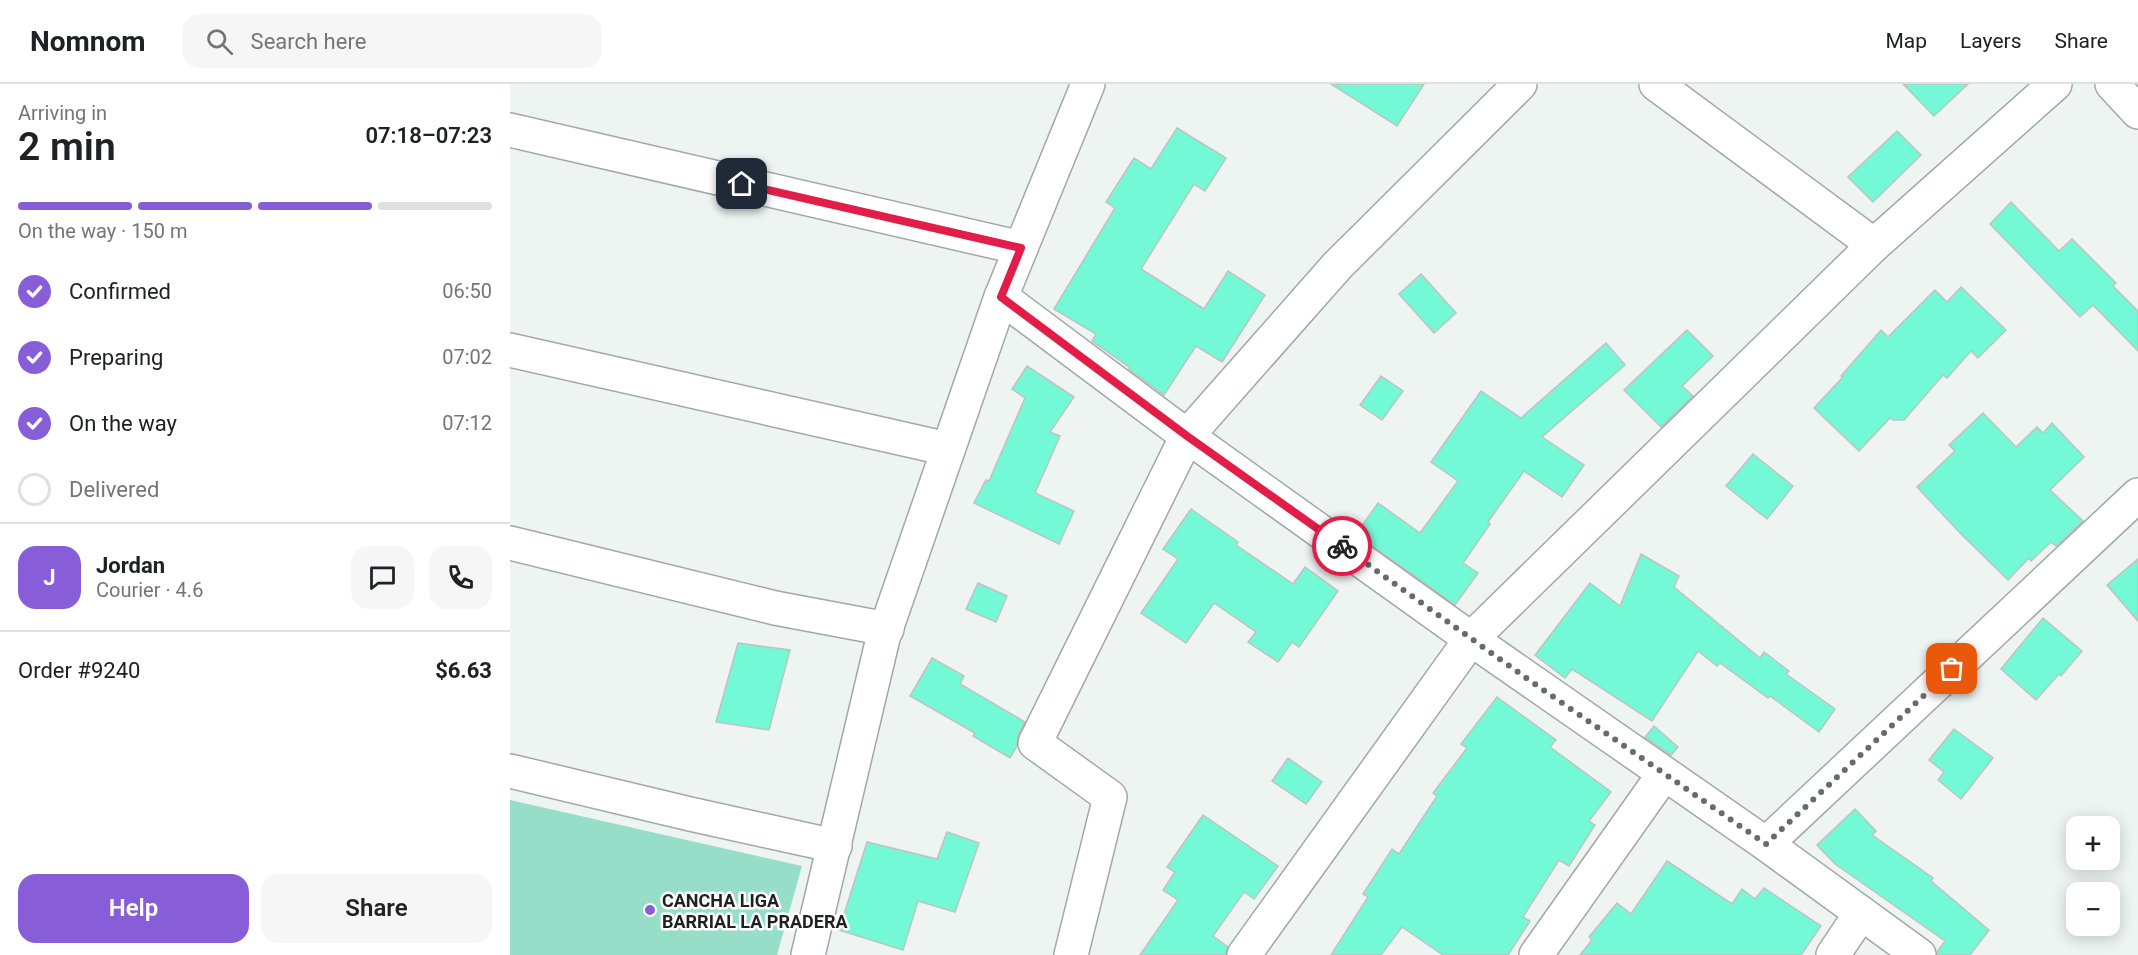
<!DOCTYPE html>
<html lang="en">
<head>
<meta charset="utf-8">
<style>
  :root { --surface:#fff; --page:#f6f6f6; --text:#202124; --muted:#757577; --line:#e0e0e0; --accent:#885ed8 }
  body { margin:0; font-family:Roboto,sans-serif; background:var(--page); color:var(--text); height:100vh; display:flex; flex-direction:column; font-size:22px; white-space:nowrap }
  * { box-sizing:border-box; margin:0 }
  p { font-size:20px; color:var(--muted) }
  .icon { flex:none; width:33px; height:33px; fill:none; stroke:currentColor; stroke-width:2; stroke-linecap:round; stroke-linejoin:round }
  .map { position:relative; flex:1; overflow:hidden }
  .side { display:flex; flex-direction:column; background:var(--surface); width:510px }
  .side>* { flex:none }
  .controls { position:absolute; left:1556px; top:732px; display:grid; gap:12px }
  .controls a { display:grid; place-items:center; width:54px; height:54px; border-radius:12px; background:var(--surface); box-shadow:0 3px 15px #0003; font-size:30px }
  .pin { position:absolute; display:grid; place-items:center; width:51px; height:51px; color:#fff; margin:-26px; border-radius:12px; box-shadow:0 3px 9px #0006 }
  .courier { position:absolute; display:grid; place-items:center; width:60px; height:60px; margin:-30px; border:4px solid #e11d48; border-radius:50%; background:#fff; color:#222; box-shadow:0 2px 8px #0007 }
  .head em { font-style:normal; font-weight:600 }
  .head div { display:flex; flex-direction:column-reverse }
  .head { display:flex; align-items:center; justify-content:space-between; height:102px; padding:0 18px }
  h1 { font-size:39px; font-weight:600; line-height:45px }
  .bar { display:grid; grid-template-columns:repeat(4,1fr); gap:9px 6px; align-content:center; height:72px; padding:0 18px }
  .bar i { height:8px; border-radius:4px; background:var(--line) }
  .bar .on { background:var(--accent) }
  .bar p { grid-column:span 4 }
  .line { display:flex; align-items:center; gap:15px; padding:0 18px; border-top:2px solid var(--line) }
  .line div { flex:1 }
  .round { display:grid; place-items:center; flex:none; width:63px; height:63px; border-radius:18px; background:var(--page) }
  ol { padding:0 18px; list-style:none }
  li { display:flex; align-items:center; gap:18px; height:66px }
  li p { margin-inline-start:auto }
  li .icon { padding:6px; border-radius:50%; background:var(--accent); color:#fff; stroke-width:4 }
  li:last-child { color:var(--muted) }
  li i { width:33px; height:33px; border:3px solid var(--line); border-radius:50% }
  .action { display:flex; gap:12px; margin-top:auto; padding:12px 18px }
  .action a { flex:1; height:69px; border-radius:18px; background:var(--accent); color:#fff; font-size:24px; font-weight:600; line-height:69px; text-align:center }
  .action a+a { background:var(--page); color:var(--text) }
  header { display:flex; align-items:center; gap:36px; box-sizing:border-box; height:84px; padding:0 30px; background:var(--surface); border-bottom:2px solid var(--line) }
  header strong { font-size:28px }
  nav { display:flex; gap:33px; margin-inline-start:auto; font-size:21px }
  .search { width:420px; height:54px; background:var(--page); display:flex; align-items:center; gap:15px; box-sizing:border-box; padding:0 21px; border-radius:18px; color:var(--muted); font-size:22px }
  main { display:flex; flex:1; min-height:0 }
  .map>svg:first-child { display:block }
  .green { fill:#97dec9 }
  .building { fill:#74f9d6; stroke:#bec3c1; stroke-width:1.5 }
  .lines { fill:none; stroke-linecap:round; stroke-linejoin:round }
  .minor-casing { stroke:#a2a8a6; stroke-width:36 }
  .minor { stroke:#fff; stroke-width:33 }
  .done { stroke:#676b6a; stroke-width:6; stroke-dasharray:0 10.8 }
  .route { stroke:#e11d48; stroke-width:8 }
  .poi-dot { fill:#885ed8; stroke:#fff; stroke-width:2 }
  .labels { text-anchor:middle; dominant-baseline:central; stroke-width:5; stroke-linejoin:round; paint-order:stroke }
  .poi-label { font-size:18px; font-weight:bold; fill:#1f2120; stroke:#fff; text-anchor:start }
</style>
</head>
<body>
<header>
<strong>Nomnom</strong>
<div class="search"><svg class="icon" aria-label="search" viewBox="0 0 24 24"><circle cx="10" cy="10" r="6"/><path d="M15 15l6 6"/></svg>Search here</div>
<nav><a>Map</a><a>Layers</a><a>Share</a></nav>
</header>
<main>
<section class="side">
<div class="head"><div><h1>2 min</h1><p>Arriving in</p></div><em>07:18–07:23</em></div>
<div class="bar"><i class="on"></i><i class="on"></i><i class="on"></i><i></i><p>On the way · 150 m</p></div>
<ol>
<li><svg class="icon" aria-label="check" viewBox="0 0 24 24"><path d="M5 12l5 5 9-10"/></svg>Confirmed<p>06:50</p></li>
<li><svg class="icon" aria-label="check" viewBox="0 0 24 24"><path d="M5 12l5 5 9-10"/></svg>Preparing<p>07:02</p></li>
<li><svg class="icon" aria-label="check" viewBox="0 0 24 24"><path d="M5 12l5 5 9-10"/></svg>On the way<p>07:12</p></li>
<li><i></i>Delivered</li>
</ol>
<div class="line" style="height:108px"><b class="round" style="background:var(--accent);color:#fff">J</b><div><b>Jordan</b><p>Courier · 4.6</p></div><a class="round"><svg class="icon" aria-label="chat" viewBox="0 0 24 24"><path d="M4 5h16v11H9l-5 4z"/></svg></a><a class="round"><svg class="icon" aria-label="phone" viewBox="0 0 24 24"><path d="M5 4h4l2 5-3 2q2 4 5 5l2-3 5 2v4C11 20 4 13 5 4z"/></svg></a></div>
<div class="line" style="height:78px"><div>Order #9240</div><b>$6.63</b></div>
<div class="action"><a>Help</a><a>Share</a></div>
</section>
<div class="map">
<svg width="1628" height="871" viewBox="0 0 1628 871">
  <rect width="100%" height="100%" fill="#eef4f2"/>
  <polygon class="green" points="0,716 292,782 267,871 0,871"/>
  <g class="building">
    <polygon points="821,0 914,0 887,42"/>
    <polygon points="1393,0 1458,0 1424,32"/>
    <polygon points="667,44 716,74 695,107 684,100 631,185 694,225 718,187 755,211 712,278 686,262 654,311 619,285 619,283 582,257 586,250 544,225 605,124 596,118 624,74 641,85"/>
    <polygon points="1387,47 1411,71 1363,118 1338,93"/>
    <polygon points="1501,118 1549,167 1562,155 1606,199 1603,202 1628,227 1628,267 1583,221 1570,233 1480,140"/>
    <polygon points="911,190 946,229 924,249 889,210"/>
    <polygon points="1451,203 1496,246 1468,274 1461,267 1437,294 1433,291 1394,336 1383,336 1380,334 1349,367 1304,324 1333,293 1331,292 1371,246 1378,253 1425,206 1437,218"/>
    <polygon points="1177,246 1203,272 1172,302 1183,312 1151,343 1114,306"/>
    <polygon points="1096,259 1115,281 1032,353 1074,381 1052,413 1014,387 978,438 980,440 953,479 968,489 945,521 846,450 868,419 910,449 948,397 921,378 971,307 1011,334"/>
    <polygon points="517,282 564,313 540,348 550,352 525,409 564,427 549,460 464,419 476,396 479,397 515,314 502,305"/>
    <polygon points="871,292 893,307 872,336 850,321"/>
    <polygon points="1473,329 1506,363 1527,343 1533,349 1542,339 1574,373 1540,406 1573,437 1546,462 1541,458 1521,477 1519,474 1498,496 1451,450 1407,403 1445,367 1439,361"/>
    <polygon points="1243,370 1283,402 1257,435 1216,402"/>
    <polygon points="681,425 728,458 726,461 783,500 795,483 828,507 789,563 782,558 768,578 738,558 746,548 704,519 676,559 631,529 668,475 653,465"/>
    <polygon points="1131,470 1169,492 1164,503 1250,574 1254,568 1279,587 1276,590 1325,625 1309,648 1260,612 1258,614 1210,579 1207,582 1188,567 1142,637 1062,585 1055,594 1025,571 1080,499 1110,522"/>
    <polygon points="1628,475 1628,537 1597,501"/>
    <polygon points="468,499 497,512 486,538 456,525"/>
    <polygon points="1533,534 1572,567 1551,592 1549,590 1526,616 1491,585"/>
    <polygon points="228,559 280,566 259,646 206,638"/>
    <polygon points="422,574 454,592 450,600 515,638 508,651 507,662 500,674 463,652 465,649 400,612"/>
    <polygon points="987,613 1046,656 1040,663 1101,708 1079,737 1085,741 1059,782 1049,776 1013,833 1020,837 998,871 933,871 892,843 871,871 821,871 858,813 853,810 882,765 889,770 927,712 923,709 957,664 951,660"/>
    <polygon points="1144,642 1168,663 1161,671 1135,653"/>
    <polygon points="1444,645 1483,674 1451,715 1428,696 1434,688 1419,676"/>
    <polygon points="778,674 812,698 796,720 762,697"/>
    <polygon points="1345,725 1366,747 1362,751 1423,794 1421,797 1479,846 1460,871 1427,871 1427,868 1435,857 1325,780 1307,761"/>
    <polygon points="693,731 768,782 744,815 734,808 703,852 718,863 716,871 630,871 668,816 653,806 665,788 657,783"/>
    <polygon points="437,748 469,759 445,828 408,817 393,866 329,846 357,758 427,775"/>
    <polygon points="1157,777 1222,820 1232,805 1245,815 1254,804 1311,842 1291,871 1070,871 1082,856 1079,853 1107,819 1121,830"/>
  </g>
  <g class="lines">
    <g class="minor-casing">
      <g id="minor">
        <polyline points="1146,0 1364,161"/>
        <polyline points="1602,0 1628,28"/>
        <polyline points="0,46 511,164"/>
        <polyline points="491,213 677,352 961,555 1256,760 1409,871"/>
        <polyline points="0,266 438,365"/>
        <polyline points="0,459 265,524 377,545"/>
        <polyline points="0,687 180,730 325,762"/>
        <polyline points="1256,760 1628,411"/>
        <polyline points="298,871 373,554 491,213 578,0"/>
        <polyline points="561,871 600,713 525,659 677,352 827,182 1010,0"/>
        <polyline points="734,871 961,555 1364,161 1545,0"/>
        <polyline points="1026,871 1154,690"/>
        <polyline points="1323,871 1351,829"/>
      </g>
    </g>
    <use href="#minor" class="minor"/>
  </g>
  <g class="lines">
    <polyline class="done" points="832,462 1019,596 1256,760 1442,585"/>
    <polyline class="route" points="232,100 511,164 491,213 677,352 832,462"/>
  </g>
  <circle class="poi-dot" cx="140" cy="826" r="6"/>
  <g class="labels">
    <g class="poi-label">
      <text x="152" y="816">CANCHA LIGA<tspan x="152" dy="21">BARRIAL LA PRADERA</tspan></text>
    </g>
  </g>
</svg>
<div class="controls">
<a>+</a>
<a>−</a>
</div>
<div class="pin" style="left:1442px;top:585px;background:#ea580c"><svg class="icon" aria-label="bag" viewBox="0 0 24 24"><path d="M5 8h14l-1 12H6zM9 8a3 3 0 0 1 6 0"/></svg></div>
<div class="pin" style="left:232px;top:100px;background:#1f2937"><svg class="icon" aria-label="home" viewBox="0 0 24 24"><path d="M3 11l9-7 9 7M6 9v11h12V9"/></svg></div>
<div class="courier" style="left:832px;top:462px"><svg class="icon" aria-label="bike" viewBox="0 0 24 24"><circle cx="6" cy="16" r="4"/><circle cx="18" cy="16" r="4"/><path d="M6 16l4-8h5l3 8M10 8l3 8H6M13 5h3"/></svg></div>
</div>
</main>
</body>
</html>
